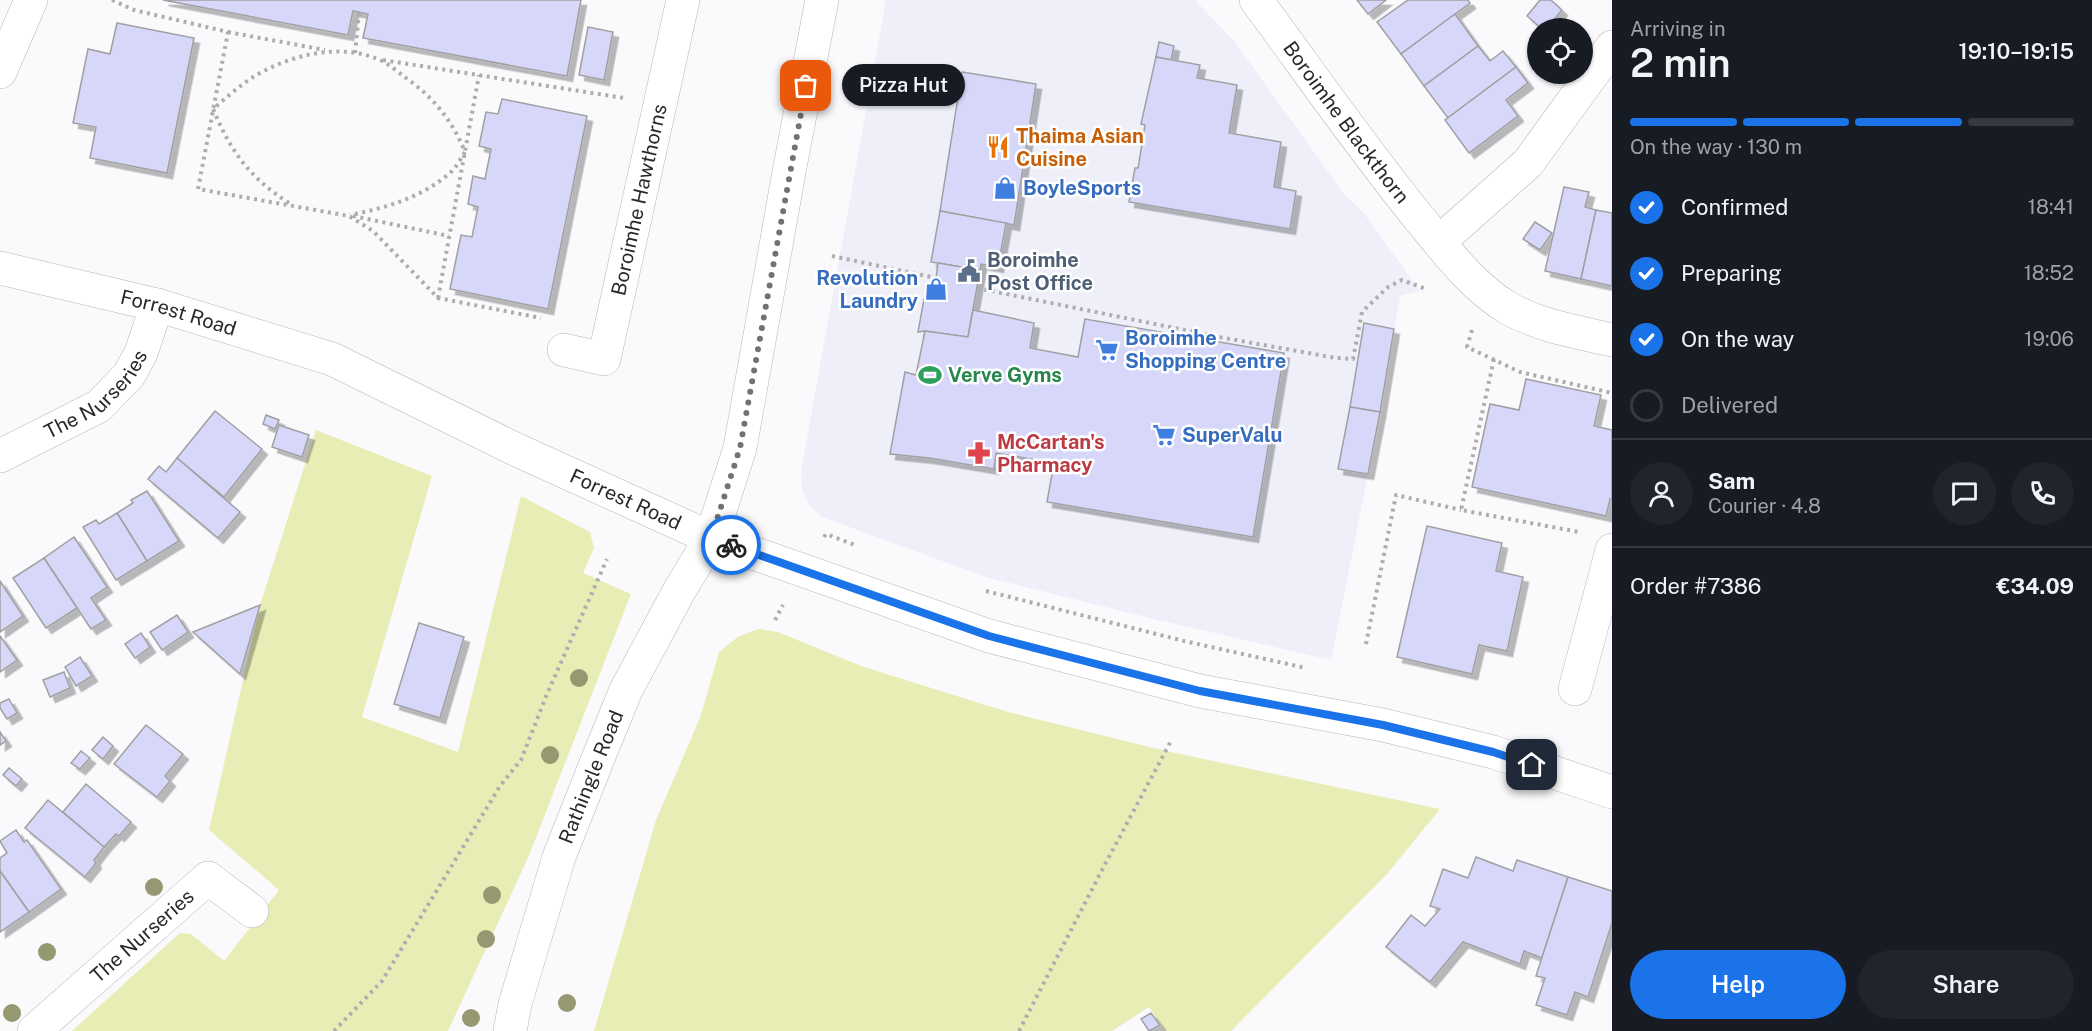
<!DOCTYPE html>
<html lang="en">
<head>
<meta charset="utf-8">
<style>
  :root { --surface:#171b24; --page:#20242c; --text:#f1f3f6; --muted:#9ea1a6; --line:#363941; --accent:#1a73e8 }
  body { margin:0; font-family:"Public Sans",sans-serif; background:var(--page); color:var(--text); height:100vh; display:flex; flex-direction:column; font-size:22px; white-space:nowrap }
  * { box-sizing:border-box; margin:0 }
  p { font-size:20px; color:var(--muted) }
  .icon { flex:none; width:33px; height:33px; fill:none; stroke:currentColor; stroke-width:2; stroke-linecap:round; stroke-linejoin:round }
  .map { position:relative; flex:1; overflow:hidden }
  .side { display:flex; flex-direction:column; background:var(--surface); width:480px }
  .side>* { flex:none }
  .buttons { position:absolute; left:1527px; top:18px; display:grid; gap:12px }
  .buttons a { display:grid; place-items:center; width:66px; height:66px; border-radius:50%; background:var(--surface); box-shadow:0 2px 4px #0004; font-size:30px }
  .pin { position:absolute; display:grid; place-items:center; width:51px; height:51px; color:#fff; margin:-26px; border-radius:12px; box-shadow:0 3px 9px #0006 }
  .courier { position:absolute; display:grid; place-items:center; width:60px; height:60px; margin:-30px; border:4px solid #1a73e8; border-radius:50%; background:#fff; color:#222; box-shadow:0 2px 8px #0007 }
  .bubble { position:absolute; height:42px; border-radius:21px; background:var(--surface); box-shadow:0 2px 4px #0004; font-size:20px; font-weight:600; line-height:42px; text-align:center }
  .summary em { font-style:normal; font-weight:600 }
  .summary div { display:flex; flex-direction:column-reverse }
  .summary { display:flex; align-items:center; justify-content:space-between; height:102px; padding:0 18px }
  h1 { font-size:39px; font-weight:600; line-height:45px }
  .bar { display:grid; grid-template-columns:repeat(4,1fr); gap:9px 6px; align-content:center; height:72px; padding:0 18px }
  .bar i { height:8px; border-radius:4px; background:var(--line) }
  .bar .active { background:var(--accent) }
  .bar p { grid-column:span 4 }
  .line { display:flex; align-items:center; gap:15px; padding:0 18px; border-top:2px solid var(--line) }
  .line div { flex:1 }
  .round { display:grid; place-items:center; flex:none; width:63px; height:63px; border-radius:32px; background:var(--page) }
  ol { padding:0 18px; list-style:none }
  li { display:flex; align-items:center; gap:18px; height:66px }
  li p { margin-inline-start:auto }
  li .icon { padding:6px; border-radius:50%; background:var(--accent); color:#fff; stroke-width:4 }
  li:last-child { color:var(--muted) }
  li i { width:33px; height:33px; border:3px solid var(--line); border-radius:50% }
  .primary-button { display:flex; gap:12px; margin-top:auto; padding:12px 18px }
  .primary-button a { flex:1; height:69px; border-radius:36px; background:var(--accent); color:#fff; font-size:24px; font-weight:600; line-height:69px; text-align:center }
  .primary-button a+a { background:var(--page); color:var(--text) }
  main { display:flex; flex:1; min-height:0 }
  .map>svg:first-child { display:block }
  .built { fill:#eeeff9 }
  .green { fill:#e8edb5 }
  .building { fill:#d7d8f9; stroke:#a0a0a3; stroke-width:1.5; filter:url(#shadow) }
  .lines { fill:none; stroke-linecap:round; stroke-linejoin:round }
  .minor-casing { stroke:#b6b6b9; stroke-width:34 }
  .path { stroke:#adadaf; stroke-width:4; stroke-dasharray:3 4.5; stroke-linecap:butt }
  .minor { stroke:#fff; stroke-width:33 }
  .tree { fill:#969872 }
  .done { stroke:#727274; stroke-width:6; stroke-dasharray:0 10.8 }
  .route { stroke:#1a73e8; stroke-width:8 }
  .labels { text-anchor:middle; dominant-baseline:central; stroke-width:5; stroke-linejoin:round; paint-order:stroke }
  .street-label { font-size:20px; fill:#29292a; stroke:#fff }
  .food-label { font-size:20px; font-weight:bold; fill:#c56008; stroke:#fff; text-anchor:start }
  .shop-label { font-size:20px; font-weight:bold; fill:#366cbe; stroke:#fff; text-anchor:start }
  .service-label { font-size:20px; font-weight:bold; fill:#4e5e75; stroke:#fff; text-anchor:start }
  .leisure-label { font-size:20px; font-weight:bold; fill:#27864d; stroke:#fff; text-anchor:start }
  .health-label { font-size:20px; font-weight:bold; fill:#be3a42; stroke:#fff; text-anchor:start }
</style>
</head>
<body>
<main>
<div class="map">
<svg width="1612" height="1031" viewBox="0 0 1612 1031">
  <defs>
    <filter id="shadow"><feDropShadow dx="5.5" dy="5.5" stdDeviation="0" flood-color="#0004"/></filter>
  </defs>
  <rect width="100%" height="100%" fill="#fafafd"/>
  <polygon class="built" points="886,0 1195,0 1234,41 1345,195 1363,212 1420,291 1400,296 1368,474 1331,660 1158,620 986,577 822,517 810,506 802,491 801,471"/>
  <g class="green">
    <polygon points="316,430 432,476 362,717 458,752 521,496 590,532 594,548 583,573 631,594 528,858 448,1031 72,1031 180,933 191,934 224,961 279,890 209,830 260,605"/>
    <polygon points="759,629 778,632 861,666 1008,712 1166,751 1440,809 1387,874 1231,1031 1165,1031 1149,1007 1112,1031 594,1031 656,820 700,718 719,652 739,636"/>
  </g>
  <g class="building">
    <polygon points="163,0 581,0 567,76 363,38 368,14 353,11 348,35"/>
    <polygon points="1357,0 1386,0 1368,14"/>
    <polygon points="1408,0 1468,0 1470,3 1401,54 1377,22"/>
    <polygon points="1540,0 1551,0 1562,10 1547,28 1541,28 1527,16"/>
    <polygon points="1455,14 1478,46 1424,86 1401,54"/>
    <polygon points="117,23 194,38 167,173 90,158 96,127 73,123 88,49 110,54"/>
    <polygon points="588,27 613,32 604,80 579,75"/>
    <polygon points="1159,42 1174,46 1171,60 1156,57"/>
    <polygon points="1478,46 1490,61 1503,51 1516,67 1448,118 1424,86"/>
    <polygon points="1156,57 1200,65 1197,78 1237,85 1229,133 1281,142 1274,187 1296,191 1290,229 1129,202 1135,168 1138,168 1145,125 1141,124"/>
    <polygon points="1516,67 1528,83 1506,100 1518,116 1469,153 1445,120"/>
    <polygon points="962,72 1036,84 1014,225 940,211"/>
    <polygon points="502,99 587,116 548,309 450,289 461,235 472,237 478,207 468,204 473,176 485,179 491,149 479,146 486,112 498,114"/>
    <polygon points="1564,187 1589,192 1585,207 1596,210 1581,279 1545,271"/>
    <polygon points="1596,210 1612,213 1612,286 1581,279"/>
    <polygon points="940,211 1006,223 998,267 981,264 980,270 931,262"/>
    <polygon points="1535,222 1552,233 1540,250 1523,239"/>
    <polygon points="938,263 980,270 968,337 925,331 918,332 924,299 933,300"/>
    <polygon points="973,310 1034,323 1030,348 1078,357 1085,319 1284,353 1253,537 1047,502 1054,463 996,453 994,469 929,458 890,454 905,372 916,375 925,331 968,337"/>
    <polygon points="1364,323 1394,329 1380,412 1350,407"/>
    <polygon points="1526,379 1601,395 1594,426 1612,430 1612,499 1610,499 1606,516 1472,487 1490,404 1519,410"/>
    <polygon points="1350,407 1380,412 1368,474 1338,469"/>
    <polygon points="215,411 262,449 224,497 177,458"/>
    <polygon points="266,415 279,420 275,429 263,424"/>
    <polygon points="279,425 309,435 302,457 272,447"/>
    <polygon points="177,458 240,512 218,538 148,479 159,466 166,472"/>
    <polygon points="147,491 179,541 147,561 117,513 133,503 131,500"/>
    <polygon points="117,513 147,561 116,580 83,527 96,520 99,524"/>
    <polygon points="1427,526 1502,543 1496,571 1523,577 1507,651 1479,645 1472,674 1397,657"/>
    <polygon points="74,537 107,587 91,598 106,620 91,629 44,558"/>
    <polygon points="44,558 77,608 46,628 13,578"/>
    <polygon points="0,581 23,616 0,632"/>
    <polygon points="260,605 240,674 193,632"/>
    <polygon points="177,615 188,632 162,650 150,632"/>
    <polygon points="419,623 464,637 440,718 394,704"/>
    <polygon points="141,633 150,647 135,658 125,644"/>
    <polygon points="0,636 17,660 0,672"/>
    <polygon points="80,657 92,676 76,686 65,667"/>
    <polygon points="64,672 70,688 50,697 43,680"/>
    <polygon points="9,699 17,713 7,719 0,708 0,703"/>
    <polygon points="146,725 183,754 165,776 170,781 157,797 114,764"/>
    <polygon points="0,732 6,741 0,745"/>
    <polygon points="103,737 113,746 103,759 92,750"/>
    <polygon points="81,751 90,758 80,769 71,763"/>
    <polygon points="9,768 22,779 16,786 3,775"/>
    <polygon points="86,784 131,822 119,836 116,834 104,847 63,812"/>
    <polygon points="48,800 104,847 94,860 96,863 85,877 25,828"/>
    <polygon points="16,830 24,842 27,840 61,889 29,912 0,871 0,858 7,853 0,841"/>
    <polygon points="1476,857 1513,871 1517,860 1568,877 1542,958 1524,951 1520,964 1463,942 1430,982 1386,947 1411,915 1425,926 1440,909 1430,906 1443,869 1468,878"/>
    <polygon points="0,871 29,912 0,932"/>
    <polygon points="1568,877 1612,891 1612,923 1588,997 1575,992 1567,1015 1536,1005 1545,978 1536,976"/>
    <polygon points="1151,1013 1160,1025 1149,1031 1141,1019"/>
  </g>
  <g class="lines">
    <g class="minor-casing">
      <g id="minor">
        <path id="s1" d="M1256 0C1310 73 1362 148 1419 218 1445 250 1473 287 1508 308 1540 326 1577 332 1612 340"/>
        <polyline points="0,72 31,0"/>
        <polyline points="1439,242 1528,163 1612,47"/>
        <path id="s2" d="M0 268 157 305 332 359 517 450 711 538 989 636 1200 691 1383 725 1493 752 1612 792"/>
        <path id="s3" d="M564 350 604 359 683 0"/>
        <path id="s4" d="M0 456 99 406 129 375 141 353 157 305"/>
        <polyline points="1575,689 1612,550"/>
        <path id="s5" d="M34 1031 208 878 252 911"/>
        <path id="s6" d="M510 1031 515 1004 559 857 599 756 626 690 678 593 711 538 740 448 789 172 822 0"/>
      </g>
    </g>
    <g class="path">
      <polyline points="112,0 134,10 228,32 198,189 349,216 373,231 438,298 541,318"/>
      <polyline points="228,32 325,50"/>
      <polyline points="355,53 359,13"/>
      <polyline points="383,60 624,98"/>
      <path d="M289 203C250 178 231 152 213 109 226 98 239 86 253 77 290 55 339 42 380 60 389 64 398 72 406 78 434 98 452 120 465 152 461 158 457 166 452 171 424 197 386 208 350 215"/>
      <polyline points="353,216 449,236"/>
      <polyline points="832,256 936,278"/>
      <polyline points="977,288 1219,337 1336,358 1353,359 1362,312 1388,287 1402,280 1426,289"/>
      <polyline points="438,298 479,75"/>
      <polyline points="1472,330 1467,347 1520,372 1612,393"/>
      <polyline points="1494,359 1461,510 1579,532"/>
      <polyline points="824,537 826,534 855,545"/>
      <polyline points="986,591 1184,641 1306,668"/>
      <polyline points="775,620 783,605"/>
      <polyline points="1366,644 1396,495 1461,510"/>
      <polyline points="334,1031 382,981 500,786 521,760 547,694 607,559"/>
      <polyline points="1019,1031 1102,870 1171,741"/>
    </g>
    <use href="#minor" class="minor"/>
  </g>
  <g class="tree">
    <circle cx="579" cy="678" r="9"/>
    <circle cx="550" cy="755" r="9"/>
    <circle cx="154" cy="887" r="9"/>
    <circle cx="492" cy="895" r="9"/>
    <circle cx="486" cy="939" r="9"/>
    <circle cx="47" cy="952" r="9"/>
    <circle cx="567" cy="1003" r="9"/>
    <circle cx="12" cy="1013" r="9"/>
    <circle cx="471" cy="1018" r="9"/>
  </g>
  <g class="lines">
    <polyline class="done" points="731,545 711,538 740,448 806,86"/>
    <polyline class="route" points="731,545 989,636 1200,691 1383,725 1493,752 1532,765"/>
  </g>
  <defs>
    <g id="restaurant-bare" transform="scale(1.8)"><path d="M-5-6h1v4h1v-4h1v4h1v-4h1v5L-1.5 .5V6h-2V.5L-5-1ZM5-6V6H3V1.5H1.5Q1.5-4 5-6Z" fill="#e8710a" stroke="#fff" stroke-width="2.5" paint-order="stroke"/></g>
    <g id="shop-bare" transform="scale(1.8)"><path d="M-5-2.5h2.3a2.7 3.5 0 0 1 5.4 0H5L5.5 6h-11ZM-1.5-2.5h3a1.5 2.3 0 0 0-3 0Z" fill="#3f7fe0" stroke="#fff" stroke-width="2.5" paint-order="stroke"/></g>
    <g id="civic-bare" transform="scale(1.8)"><path d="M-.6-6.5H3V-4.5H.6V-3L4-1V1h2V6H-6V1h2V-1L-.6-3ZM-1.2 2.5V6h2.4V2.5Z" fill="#5c6f8a" stroke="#fff" stroke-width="2.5" paint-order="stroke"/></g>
    <g id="supermarket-bare" transform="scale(1.8)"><path d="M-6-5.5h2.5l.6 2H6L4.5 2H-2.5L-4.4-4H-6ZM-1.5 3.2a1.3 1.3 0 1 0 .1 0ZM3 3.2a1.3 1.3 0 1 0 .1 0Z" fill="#3f7fe0" stroke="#fff" stroke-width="2.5" paint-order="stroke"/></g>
    <g id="stadium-bare" transform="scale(1.8)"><path d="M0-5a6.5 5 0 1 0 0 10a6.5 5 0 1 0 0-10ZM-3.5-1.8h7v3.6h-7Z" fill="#2e9e5b" stroke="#fff" stroke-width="2.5" paint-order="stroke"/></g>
    <g id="pharmacy-bare" transform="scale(1.8)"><path d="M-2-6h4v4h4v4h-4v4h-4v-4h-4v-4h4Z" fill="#e0444e" stroke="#fff" stroke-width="2.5" paint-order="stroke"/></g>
  </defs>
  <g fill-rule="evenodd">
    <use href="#restaurant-bare" x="998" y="147"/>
    <use href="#shop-bare" x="1005" y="188"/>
    <use href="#civic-bare" x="969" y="271"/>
    <use href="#shop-bare" x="936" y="289"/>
    <use href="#supermarket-bare" x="1107" y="350"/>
    <use href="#stadium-bare" x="930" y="375"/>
    <use href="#supermarket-bare" x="1164" y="435"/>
    <use href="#pharmacy-bare" x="979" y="453"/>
  </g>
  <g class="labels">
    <g class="street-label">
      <text stroke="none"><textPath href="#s1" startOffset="152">Boroimhe Blackthorn</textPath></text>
      <text stroke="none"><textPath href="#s3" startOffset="204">Boroimhe Hawthorns</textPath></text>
      <text stroke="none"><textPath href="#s2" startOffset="184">Forrest Road</textPath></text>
      <text stroke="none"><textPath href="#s4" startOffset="116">The Nurseries</textPath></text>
      <text stroke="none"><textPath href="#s2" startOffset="670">Forrest Road</textPath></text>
      <text stroke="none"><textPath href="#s6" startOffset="267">Rathingle Road</textPath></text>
      <text stroke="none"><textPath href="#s5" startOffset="144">The Nurseries</textPath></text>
    </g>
    <g class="food-label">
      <text x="1016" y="136">Thaima Asian<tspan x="1016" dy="23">Cuisine</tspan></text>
    </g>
    <g class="shop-label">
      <text x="1023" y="188">BoyleSports</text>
      <text x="918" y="278" text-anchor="end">Revolution<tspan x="918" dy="23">Laundry</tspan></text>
      <text x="1125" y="338">Boroimhe<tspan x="1125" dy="23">Shopping Centre</tspan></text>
      <text x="1182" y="435">SuperValu</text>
    </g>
    <g class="service-label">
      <text x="987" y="260">Boroimhe<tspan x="987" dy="23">Post Office</tspan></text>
    </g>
    <g class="leisure-label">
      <text x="948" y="375">Verve Gyms</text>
    </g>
    <g class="health-label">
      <text x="997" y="442">McCartan's<tspan x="997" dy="23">Pharmacy</tspan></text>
    </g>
  </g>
</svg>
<div class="buttons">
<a><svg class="icon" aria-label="locate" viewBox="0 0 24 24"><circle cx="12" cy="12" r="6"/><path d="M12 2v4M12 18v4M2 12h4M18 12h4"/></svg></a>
</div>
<div class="pin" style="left:806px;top:86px;background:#ea580c"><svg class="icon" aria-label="bag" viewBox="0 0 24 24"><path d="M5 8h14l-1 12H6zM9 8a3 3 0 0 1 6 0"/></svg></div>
<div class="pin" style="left:1532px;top:765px;background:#1f2937"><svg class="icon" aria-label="home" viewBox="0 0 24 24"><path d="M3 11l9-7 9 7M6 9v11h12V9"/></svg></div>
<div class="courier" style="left:731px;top:545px"><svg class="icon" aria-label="bike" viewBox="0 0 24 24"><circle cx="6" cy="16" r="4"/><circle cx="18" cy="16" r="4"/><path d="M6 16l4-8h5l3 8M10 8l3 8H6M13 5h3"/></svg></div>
<div class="bubble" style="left:842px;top:64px;width:123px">Pizza Hut</div>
</div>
<section class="side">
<div class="summary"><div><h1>2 min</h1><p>Arriving in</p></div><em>19:10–19:15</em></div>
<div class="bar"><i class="active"></i><i class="active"></i><i class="active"></i><i></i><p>On the way · 130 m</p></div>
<ol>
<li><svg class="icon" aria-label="check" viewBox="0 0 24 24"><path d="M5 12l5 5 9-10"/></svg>Confirmed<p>18:41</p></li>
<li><svg class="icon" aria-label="check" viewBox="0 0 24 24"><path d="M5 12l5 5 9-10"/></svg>Preparing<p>18:52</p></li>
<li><svg class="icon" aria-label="check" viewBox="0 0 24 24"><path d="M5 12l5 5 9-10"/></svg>On the way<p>19:06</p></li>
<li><i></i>Delivered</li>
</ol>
<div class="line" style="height:108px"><a class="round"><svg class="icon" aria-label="person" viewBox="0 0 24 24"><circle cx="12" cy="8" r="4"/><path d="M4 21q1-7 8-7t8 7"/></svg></a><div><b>Sam</b><p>Courier · 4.8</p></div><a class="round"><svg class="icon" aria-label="chat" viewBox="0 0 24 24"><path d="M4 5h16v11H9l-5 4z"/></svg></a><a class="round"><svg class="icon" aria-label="phone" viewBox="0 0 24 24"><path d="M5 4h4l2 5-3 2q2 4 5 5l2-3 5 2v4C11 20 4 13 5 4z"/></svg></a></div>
<div class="line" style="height:78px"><div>Order #7386</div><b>€34.09</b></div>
<div class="primary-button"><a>Help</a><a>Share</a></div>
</section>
</main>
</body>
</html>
